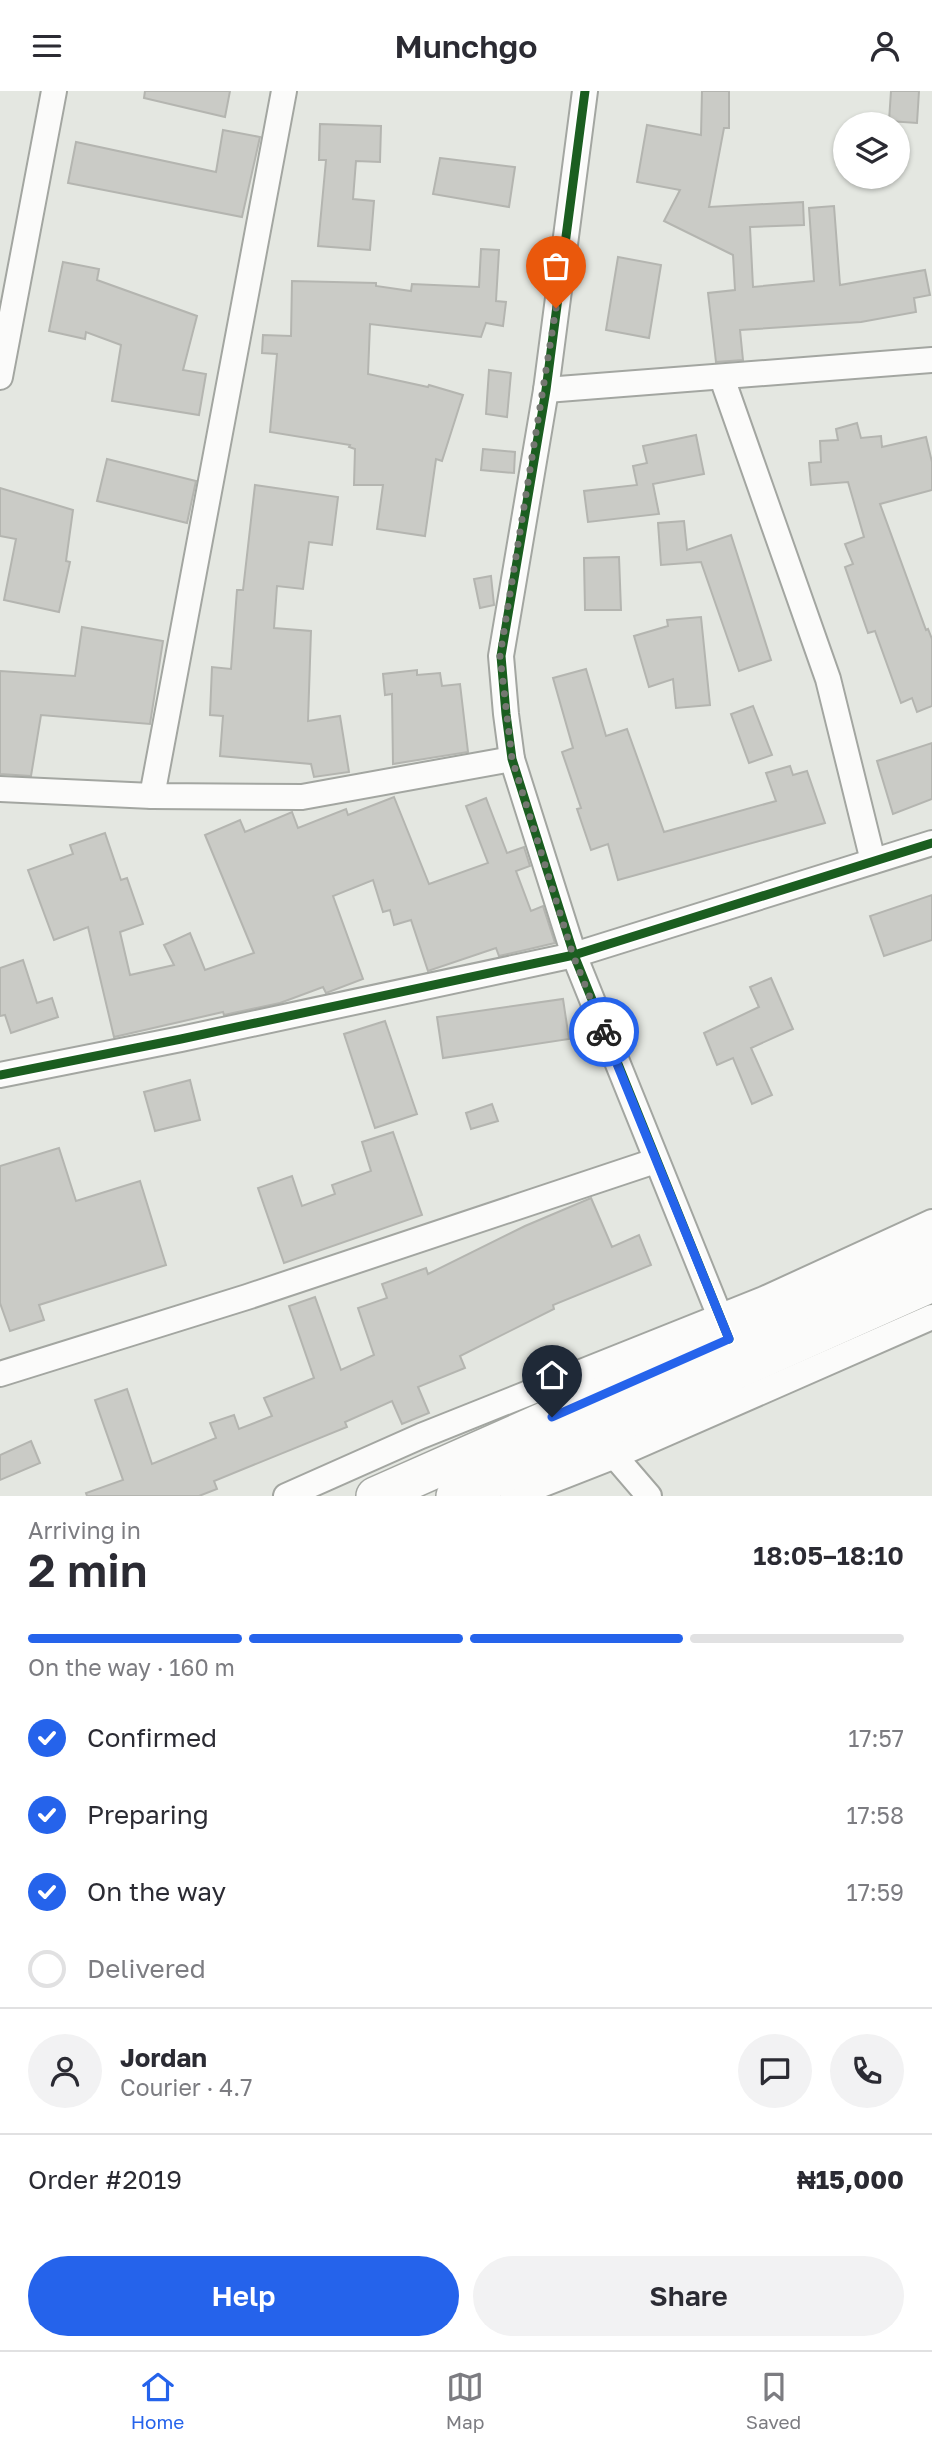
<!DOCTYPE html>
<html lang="en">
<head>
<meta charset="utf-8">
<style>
  :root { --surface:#fff; --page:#f2f2f3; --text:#2b2b33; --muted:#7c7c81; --line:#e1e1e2; --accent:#2563eb }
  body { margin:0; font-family:"Golos Text",sans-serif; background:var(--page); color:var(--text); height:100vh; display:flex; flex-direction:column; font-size:26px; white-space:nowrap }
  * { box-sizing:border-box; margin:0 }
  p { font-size:23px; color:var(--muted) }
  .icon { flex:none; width:38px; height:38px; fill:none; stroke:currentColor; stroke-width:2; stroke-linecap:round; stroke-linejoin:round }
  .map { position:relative; height:1405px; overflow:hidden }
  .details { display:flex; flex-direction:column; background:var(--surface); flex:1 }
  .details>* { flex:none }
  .controls { position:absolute; left:833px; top:21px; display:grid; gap:14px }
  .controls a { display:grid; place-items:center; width:77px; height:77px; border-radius:50%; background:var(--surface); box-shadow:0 2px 5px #0004; font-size:35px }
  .pin { position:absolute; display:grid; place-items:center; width:60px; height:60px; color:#fff; margin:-72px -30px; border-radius:50% 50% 50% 0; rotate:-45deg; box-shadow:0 0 7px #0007 }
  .pin .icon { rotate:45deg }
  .courier { position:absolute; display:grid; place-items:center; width:70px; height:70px; margin:-35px; border:5px solid #2563eb; border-radius:50%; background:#fff; color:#222; box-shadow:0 2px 9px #0007 }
  .overview em { font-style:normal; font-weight:600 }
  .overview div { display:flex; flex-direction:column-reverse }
  .overview { display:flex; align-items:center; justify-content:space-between; height:119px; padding:0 28px }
  h1 { font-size:46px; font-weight:600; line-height:52px }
  .bar { display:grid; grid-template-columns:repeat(4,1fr); gap:10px 7px; align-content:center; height:84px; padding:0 28px }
  .bar i { height:9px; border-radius:5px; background:var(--line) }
  .bar .active { background:var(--accent) }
  .bar p { grid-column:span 4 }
  .line { display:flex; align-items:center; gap:18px; padding:0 28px; border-top:2px solid var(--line) }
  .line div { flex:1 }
  .round { display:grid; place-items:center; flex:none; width:74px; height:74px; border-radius:37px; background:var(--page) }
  ol { padding:0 28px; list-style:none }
  li { display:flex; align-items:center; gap:21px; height:77px }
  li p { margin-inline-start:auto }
  li .icon { padding:7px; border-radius:50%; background:var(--accent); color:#fff; stroke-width:4 }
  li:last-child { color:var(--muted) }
  li i { width:38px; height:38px; border:4px solid var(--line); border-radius:50% }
  .button { display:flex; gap:14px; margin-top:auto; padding:14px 28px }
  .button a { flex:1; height:80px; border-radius:42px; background:var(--accent); color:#fff; font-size:28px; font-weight:600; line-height:80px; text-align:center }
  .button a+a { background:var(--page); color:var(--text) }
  header { display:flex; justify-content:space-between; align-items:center; height:91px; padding:0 28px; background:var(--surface); font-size:32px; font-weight:600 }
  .tabs { display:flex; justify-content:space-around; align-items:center; height:98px; border-top:2px solid var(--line); background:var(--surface); font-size:19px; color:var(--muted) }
  .tabs a { display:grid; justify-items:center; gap:4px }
  .tabs .active { color:var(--accent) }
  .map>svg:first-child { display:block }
  .building { fill:#cacbc6; stroke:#b4b5b0; stroke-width:2 }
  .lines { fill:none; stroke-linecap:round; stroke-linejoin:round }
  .minor-casing { stroke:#a3a6a1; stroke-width:28 }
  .highway-casing { stroke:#a3a6a1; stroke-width:40 }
  .minor { stroke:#fbfbfa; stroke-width:24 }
  .highway { stroke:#fbfbfa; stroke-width:37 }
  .cycleway-casing { stroke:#fff; stroke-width:13 }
  .cycleway { stroke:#1b5e20; stroke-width:9 }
  .done { stroke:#747771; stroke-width:7; stroke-dasharray:0 12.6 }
  .route { stroke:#2563eb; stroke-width:9 }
</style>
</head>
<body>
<header><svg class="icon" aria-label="menu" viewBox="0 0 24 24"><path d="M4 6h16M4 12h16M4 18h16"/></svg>Munchgo<svg class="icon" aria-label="person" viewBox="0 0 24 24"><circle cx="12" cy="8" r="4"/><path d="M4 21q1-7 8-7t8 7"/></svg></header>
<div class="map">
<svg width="932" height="1405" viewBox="0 0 932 1405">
  <rect width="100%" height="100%" fill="#e4e7e1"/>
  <g class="building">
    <polygon points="145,0 230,0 225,26 144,7"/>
    <polygon points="702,0 729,0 729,37 724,37 709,116 803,111 804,134 750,136 753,196 814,190 809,117 834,115 840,194 925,179 930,204 914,207 916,221 861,231 740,239 743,269 716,271 708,202 735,199 733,164 664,130 680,99 637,91 647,34 701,44"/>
    <polygon points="891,0 919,0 917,32 889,30"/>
    <polygon points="320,33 381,35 380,71 356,70 353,108 374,110 370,159 318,155 326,69 319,69"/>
    <polygon points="223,39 260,46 242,126 68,92 76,51 216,81"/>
    <polygon points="440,67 515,76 509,116 433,103"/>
    <polygon points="481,158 499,159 496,210 506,211 503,235 486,232 481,246 370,233 368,283 428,296 429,294 463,304 442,370 436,368 425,445 377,438 383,394 354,394 355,358 349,356 350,354 270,341 277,263 262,262 263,244 291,245 292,190 376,192 376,195 411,200 412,193 479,196"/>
    <polygon points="618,166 661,174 649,247 606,239"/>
    <polygon points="63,171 99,178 97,189 197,225 183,279 206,283 199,324 112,310 121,254 86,241 85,248 49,240"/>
    <polygon points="489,279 511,282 507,326 486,323"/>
    <polygon points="857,332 861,347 881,345 882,356 926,346 932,371 932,399 880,413 926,539 928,538 932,548 932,615 917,621 912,607 901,612 875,540 868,542 845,476 853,473 845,453 864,446 848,391 811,394 809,372 821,371 820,350 838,349 836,338"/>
    <polygon points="696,344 704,383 653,393 659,423 588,431 584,400 637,394 633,375 647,372 643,355"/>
    <polygon points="483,358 515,361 514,382 481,379"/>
    <polygon points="107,368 196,390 187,432 97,410"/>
    <polygon points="255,394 338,406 332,454 309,451 303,498 277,495 274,537 311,540 308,630 340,625 349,681 314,686 311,673 220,665 223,625 210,624 212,576 231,578 237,499 243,499"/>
    <polygon points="0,397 73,419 66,470 70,471 59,521 4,509 16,448 0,445"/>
    <polygon points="684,430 687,459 731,444 771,569 739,580 701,471 661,474 658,432"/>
    <polygon points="619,466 621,519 585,519 584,467"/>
    <polygon points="491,485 494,514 480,517 474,488"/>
    <polygon points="701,526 710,614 676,617 673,588 649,596 634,545 668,535 667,529"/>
    <polygon points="82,536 163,550 150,633 41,624 31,685 0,683 0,580 75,585"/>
    <polygon points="586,578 606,645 627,638 664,741 776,710 766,682 790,675 793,684 807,680 825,732 618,789 608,753 591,759 577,718 581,717 562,661 573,657 553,587"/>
    <polygon points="417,579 417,584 440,582 442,595 460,593 468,661 393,673 392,603 385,604 383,583"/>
    <polygon points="753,615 772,664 749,672 731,623"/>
    <polygon points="932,652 932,708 893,723 877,670"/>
    <polygon points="394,706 429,793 488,772 466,715 486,707 507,762 524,756 530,775 516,780 531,820 543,815 555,852 499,865 496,857 428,880 411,829 394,834 390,819 383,821 373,789 333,805 363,888 326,902 323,896 280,912 224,924 223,921 114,946 88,836 54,849 28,779 73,763 70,754 105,742 121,789 127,787 143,833 120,841 130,884 174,874 164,854 190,842 205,879 254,862 205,744 240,729 245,741 292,721 298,737 346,718 348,724"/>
    <polygon points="932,804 932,849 884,865 870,825"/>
    <polygon points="23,869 37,912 52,907 58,926 11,942 5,924 0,925 0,877"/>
    <polygon points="771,887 793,938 751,957 772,1004 752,1013 733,967 717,974 704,942 759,916 750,896"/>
    <polygon points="563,908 569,948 443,967 437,926"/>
    <polygon points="385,930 417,1023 375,1037 344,943"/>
    <polygon points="190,989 200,1029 155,1040 144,1001"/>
    <polygon points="492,1013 498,1030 471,1038 466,1022"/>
    <polygon points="393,1041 422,1124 284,1172 258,1097 292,1085 302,1115 335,1103 332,1094 371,1080 362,1051"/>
    <polygon points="59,1057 76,1110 140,1090 166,1174 39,1214 44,1229 10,1240 0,1212 0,1075"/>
    <polygon points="591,1107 612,1156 639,1144 651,1174 553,1214 554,1218 460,1265 465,1277 418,1296 429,1322 402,1333 392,1310 345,1331 347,1336 214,1390 217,1398 199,1405 87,1405 86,1402 123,1389 95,1309 127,1298 152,1373 216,1347 210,1332 234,1324 239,1338 272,1325 264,1307 314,1287 289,1215 315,1206 341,1279 374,1264 358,1217 387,1207 382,1193 426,1177 428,1183 525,1135"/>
    <polygon points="31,1350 40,1372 0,1389 0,1364"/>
  </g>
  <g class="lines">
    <g class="minor-casing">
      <g id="minor">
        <polyline points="585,0 546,299 501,565 506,623 512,668 574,864 729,1248"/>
        <polyline points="0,286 54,0"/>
        <polyline points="722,287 828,588 873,770"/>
        <polyline points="546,299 932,269"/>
        <polyline points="0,698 152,705 302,706 512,668"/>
        <polyline points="152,705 284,0"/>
        <polyline points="0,984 181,948 574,864 932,752"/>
        <polyline points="0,1283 247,1206 655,1070"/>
        <polyline points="606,1355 649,1405"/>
        <polyline points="286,1405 421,1345 764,1208 932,1131"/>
        <polyline points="513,1405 615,1365 932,1226"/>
      </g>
    </g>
    <g class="highway-casing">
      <g id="highway">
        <polyline points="375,1405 932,1158"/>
        <polyline points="455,1405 932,1192"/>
      </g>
    </g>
    <use href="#minor" class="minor"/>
    <use href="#highway" class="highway"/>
    <g class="cycleway-casing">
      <g id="cycleway">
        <polyline points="585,0 546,299 501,565 506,623 512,668 574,864 729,1248"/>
        <polyline points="0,984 181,948 574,864 932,752"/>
      </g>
    </g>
    <use href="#cycleway" class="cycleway"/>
  </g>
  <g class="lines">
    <polyline class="done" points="556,217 500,565 512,668 573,864 604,941"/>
    <polyline class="route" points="552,1326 729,1248 604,941"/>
  </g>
</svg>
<div class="controls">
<a><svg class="icon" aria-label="layers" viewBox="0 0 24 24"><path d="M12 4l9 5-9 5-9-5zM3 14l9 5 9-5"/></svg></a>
</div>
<div class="pin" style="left:556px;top:217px;background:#ea580c"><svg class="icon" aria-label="bag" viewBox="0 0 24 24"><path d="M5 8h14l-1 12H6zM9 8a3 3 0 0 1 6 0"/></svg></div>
<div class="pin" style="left:552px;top:1326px;background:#1f2937"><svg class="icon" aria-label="home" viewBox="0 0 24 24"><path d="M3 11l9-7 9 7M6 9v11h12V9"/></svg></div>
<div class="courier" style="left:604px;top:941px"><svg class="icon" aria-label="bike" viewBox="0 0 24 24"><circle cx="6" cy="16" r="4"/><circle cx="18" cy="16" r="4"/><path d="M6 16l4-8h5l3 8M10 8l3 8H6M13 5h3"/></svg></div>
</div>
<section class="details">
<div class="overview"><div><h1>2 min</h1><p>Arriving in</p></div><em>18:05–18:10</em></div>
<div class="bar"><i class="active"></i><i class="active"></i><i class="active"></i><i></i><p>On the way · 160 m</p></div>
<ol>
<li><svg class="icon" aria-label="check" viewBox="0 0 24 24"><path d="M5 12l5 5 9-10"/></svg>Confirmed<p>17:57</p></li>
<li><svg class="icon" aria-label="check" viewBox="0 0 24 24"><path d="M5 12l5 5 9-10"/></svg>Preparing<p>17:58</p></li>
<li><svg class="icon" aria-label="check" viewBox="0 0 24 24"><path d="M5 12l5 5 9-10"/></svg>On the way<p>17:59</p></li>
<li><i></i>Delivered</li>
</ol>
<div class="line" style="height:126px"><a class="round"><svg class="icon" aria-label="person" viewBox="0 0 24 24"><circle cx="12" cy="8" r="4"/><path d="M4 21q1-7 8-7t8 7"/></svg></a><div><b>Jordan</b><p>Courier · 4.7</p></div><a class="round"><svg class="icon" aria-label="chat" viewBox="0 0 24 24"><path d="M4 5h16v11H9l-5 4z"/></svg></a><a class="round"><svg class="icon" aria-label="phone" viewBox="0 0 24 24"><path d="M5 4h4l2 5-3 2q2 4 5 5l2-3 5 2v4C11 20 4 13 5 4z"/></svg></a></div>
<div class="line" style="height:91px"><div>Order #2019</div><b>₦15,000</b></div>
<div class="button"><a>Help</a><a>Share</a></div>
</section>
<nav class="tabs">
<a class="active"><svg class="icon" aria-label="home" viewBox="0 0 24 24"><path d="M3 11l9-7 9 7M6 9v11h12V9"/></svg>Home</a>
<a><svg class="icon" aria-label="map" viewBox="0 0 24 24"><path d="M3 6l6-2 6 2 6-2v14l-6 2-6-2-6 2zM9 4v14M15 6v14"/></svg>Map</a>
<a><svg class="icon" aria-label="saved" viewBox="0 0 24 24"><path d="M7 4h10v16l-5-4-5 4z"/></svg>Saved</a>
</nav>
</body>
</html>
